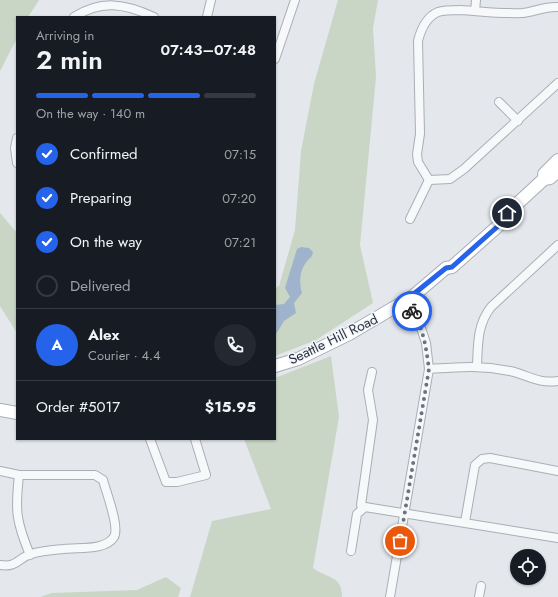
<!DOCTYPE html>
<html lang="en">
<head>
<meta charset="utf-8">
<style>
  :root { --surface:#171b24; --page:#242831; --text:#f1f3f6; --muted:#9ea1a6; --line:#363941; --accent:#2563eb }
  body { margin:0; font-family:Jost,sans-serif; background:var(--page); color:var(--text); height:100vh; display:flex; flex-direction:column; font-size:15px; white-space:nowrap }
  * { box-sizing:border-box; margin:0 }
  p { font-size:13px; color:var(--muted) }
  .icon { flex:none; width:22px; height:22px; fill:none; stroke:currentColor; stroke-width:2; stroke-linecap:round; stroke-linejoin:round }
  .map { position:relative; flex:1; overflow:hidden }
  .details { position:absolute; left:16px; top:16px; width:260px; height:424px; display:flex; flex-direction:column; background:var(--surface); border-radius:0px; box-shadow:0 1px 3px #0004 }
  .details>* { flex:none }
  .fabs { position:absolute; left:510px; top:549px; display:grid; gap:8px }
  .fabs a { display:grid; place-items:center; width:36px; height:36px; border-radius:50%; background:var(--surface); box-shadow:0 1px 3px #0004; font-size:20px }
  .pin { position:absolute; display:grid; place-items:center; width:34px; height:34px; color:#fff; margin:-17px; border:2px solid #fff; border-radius:50%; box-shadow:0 1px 4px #0007 }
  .courier { position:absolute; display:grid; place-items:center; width:40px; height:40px; margin:-20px; border:3px solid #2563eb; border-radius:50%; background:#fff; color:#222; box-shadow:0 1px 5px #0007 }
  .summary em { font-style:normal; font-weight:600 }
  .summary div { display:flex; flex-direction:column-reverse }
  .summary { display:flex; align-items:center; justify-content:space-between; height:68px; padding:0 20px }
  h1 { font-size:26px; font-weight:600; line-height:30px }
  .bar { display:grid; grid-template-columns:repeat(4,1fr); gap:6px 4px; align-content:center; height:48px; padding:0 20px }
  .bar i { height:5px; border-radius:3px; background:var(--line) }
  .bar .selected { background:var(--accent) }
  .bar p { grid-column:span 4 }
  .line { display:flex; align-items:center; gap:10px; padding:0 20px; border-top:1px solid var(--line) }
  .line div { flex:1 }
  .round { display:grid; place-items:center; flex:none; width:42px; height:42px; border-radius:21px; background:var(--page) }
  ol { padding:0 20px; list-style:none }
  li { display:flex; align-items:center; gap:12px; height:44px }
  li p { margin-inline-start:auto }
  li .icon { padding:4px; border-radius:50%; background:var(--accent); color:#fff; stroke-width:4 }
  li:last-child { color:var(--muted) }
  li i { width:22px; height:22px; border:2px solid var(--line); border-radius:50% }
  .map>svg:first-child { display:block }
  .green { fill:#c9d6c5 }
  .water { fill:#9fb4cc }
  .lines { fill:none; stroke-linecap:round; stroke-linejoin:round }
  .minor-casing { stroke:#a9aeb7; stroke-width:10 }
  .secondary-casing { stroke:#a9aeb7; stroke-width:14 }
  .minor { stroke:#f7f8fa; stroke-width:8 }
  .secondary { stroke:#fff; stroke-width:12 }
  .done { stroke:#6c737f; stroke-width:4; stroke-dasharray:0 7.2 }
  .route { stroke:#2563eb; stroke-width:5 }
  .labels { text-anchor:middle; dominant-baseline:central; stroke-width:3; stroke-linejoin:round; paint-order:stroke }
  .street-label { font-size:14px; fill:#2b3445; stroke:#f4f6f9 }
</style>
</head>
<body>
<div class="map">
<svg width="558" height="597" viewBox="0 0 558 597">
  <rect width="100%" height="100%" fill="#e4e7ec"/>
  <g class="green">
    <polygon points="0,0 39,0 28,17 17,17 17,38 0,71"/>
    <polygon points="338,0 378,0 373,28 376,77 360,245 373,303 316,340 275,356 275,289 279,286 295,230 301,151 314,84"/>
    <polygon points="0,213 17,233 17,333 0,306"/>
    <path d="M331 356 339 417 313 568C328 579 342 575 342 597H190L212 521 271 509 244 439H275V378Z"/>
    <polygon points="166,577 181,588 178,597 40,597 52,593 137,590"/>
  </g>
  <path class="water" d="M301 247 309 248 313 252C312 257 311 257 308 260 299 270 299 282 302 293L294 303 296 313 284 321 275 336V305L284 304 290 297 285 288 297 249Z"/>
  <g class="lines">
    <g class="minor-casing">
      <g id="minor">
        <polyline points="475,11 476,0"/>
        <path d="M74 17C101 0 124 3 154 17"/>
        <polyline points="207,17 211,0"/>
        <polyline points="275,59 295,0"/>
        <polyline points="499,102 518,121"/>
        <polyline points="17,138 15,148 17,163"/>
        <path d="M429 180 418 162 417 154 420 134 418 41C421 29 426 17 438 12 444 10 453 10 460 10 480 11 501 14 522 13 534 12 545 6 558 7"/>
        <polyline points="429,180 450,179 464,169 558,83"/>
        <polyline points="410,219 429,180"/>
        <path d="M477 366C478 344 477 325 491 307L558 245"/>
        <path d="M429 369C459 367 480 365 510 371 528 375 538 384 558 381"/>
        <polyline points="372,372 368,390 373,420 361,505 365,507 558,538"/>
        <polyline points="150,439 166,482 177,482 206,475 195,439"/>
        <path d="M0 471 19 475H95L103 480C106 492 120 527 114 537 105 551 78 547 64 549 54 550 41 551 31 554 18 558 17 568 0 565"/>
        <path d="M19 475C15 511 16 521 30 555"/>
        <polyline points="465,522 475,465 482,459 490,458 558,471"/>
        <polyline points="351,551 357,514 365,507"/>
        <polyline points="390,597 429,369 426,343 419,322 405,301"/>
        <polyline points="479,597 481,586"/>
      </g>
    </g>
    <g class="secondary-casing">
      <g id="secondary">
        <polyline points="544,174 558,160"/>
        <polyline points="500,215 507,213 544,179 550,178 558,171"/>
        <polyline points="275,366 298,359 349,334 412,297 446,268 452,267 506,219 507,213"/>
        <polyline points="0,410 17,413"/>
      </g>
    </g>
    <use href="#minor" class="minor"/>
    <use href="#secondary" class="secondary"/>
  </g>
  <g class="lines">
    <path class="done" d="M400 541 429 369C426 348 424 329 412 311"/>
    <polyline class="route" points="412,311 405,301 446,268 452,267 506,219 507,213"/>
  </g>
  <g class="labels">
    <g class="street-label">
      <text transform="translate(333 339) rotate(-26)">Seattle Hill Road</text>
    </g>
  </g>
</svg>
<div class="fabs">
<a><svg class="icon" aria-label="locate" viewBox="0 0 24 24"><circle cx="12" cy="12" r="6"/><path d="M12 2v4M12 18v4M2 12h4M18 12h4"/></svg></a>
</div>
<div class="pin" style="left:400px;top:541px;background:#ea580c"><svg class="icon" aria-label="bag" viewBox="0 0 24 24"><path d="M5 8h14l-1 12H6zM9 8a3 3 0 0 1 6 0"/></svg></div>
<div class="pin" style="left:507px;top:213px;background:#1f2937"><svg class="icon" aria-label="home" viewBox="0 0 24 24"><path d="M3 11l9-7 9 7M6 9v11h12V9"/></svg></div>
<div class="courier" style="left:412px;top:311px"><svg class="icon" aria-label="bike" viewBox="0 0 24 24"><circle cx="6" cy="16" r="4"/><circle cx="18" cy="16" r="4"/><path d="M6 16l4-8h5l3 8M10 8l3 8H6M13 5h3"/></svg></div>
<section class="details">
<div class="summary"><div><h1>2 min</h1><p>Arriving in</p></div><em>07:43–07:48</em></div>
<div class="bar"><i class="selected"></i><i class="selected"></i><i class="selected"></i><i></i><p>On the way · 140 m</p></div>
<ol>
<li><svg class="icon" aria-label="check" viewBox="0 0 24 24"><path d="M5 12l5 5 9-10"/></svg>Confirmed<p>07:15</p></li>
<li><svg class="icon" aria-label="check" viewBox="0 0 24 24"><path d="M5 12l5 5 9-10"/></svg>Preparing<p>07:20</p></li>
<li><svg class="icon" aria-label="check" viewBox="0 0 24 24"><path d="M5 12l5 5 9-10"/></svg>On the way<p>07:21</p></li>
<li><i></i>Delivered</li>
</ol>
<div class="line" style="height:72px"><b class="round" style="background:var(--accent);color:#fff">A</b><div><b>Alex</b><p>Courier · 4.4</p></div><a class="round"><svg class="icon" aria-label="phone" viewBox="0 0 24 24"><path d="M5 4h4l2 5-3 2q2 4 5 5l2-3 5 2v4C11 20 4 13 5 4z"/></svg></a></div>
<div class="line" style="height:52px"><div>Order #5017</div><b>$15.95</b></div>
</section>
</div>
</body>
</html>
